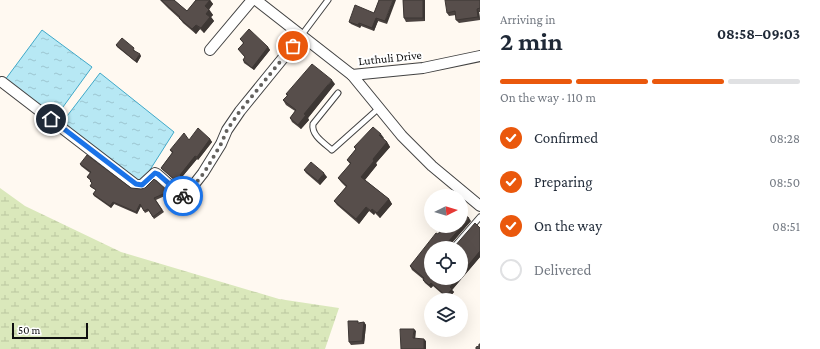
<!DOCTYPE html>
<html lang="en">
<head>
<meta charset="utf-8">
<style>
  :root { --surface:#fff; --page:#f2f2f3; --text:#1f2937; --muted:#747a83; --line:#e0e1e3; --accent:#ea580c }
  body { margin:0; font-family:"Crimson Pro",serif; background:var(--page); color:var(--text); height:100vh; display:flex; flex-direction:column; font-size:15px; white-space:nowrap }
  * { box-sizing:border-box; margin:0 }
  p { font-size:13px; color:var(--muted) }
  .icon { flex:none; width:22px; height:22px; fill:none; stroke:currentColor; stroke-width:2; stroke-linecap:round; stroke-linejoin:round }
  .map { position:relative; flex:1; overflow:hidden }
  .drawer { display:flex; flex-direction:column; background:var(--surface); width:340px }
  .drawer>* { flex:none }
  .needle { width:26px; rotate:85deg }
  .controls { position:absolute; left:424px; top:189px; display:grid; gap:8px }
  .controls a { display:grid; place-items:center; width:44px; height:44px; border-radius:50%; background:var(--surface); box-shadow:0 4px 16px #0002; font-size:20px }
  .scale { position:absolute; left:12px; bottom:10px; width:76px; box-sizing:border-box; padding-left:4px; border:2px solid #0f0f0f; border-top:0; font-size:11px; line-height:14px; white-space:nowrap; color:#0f0f0f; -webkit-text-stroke:3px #fff; paint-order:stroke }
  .pin { position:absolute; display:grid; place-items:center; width:34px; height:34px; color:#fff; margin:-17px; border:2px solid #fff; border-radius:50%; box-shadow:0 1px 4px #0007 }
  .courier { position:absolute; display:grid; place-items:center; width:40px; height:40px; margin:-20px; border:3px solid #1a73e8; border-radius:50%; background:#fff; color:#222; box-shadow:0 1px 5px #0007 }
  .overview em { font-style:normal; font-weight:700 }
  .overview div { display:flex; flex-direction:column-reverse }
  .overview { display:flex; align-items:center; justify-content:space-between; height:68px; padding:0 20px }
  h1 { font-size:26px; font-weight:700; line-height:30px }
  .bar { display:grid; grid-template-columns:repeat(4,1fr); gap:6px 4px; align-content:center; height:48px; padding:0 20px }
  .bar i { height:5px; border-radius:3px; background:var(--line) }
  .bar .current { background:var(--accent) }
  .bar p { grid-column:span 4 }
  ol { padding:0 20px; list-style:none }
  li { display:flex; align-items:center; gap:12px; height:44px }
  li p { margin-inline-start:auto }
  li .icon { padding:4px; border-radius:50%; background:var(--accent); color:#fff; stroke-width:4 }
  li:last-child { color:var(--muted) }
  li i { width:22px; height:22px; border:2px solid var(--line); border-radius:50% }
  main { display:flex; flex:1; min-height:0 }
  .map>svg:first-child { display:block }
  .wetland { fill:url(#wetland-marsh) }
  .water { fill:url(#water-ripples); stroke:#40a9c9 }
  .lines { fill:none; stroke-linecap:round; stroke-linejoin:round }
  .lane-casing { stroke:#424242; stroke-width:7 }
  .street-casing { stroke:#424242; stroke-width:12 }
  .lane { stroke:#fff; stroke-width:5 }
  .street { stroke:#fff; stroke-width:10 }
  .wall { fill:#4b4340 }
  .shaded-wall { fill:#3d3734 }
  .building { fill:#574e4b; stroke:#3d3734 }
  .done { stroke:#63615e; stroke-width:4; stroke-dasharray:0 7.2 }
  .route { stroke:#1a73e8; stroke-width:5 }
  .labels { text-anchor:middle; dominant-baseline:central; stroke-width:4; stroke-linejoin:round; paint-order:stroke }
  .street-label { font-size:12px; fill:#0f0f0f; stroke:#fff }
</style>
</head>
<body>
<main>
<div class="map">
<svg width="480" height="349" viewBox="0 0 480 349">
  <defs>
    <pattern id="wetland-marsh" width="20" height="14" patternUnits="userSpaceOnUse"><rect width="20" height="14" fill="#dae8bb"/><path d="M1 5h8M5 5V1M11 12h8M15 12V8" fill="none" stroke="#bac6a0"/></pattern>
    <pattern id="water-ripples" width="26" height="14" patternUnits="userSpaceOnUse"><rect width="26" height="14" fill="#b7e8f4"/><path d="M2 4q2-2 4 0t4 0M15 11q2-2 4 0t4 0" fill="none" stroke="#9cc6d0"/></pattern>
  </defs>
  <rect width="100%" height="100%" fill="#fff9f1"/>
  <polygon class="wetland" points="0,188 25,206 121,252 279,299 339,308 325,349 0,349"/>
  <g class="water">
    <polygon points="42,30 92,67 55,118 5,80"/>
    <polygon points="100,73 174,132 141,184 61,124"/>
  </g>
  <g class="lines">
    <g class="lane-casing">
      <g id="lane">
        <polyline points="301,36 328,0"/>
        <path d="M338 93 313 124C311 135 324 143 332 150L379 108"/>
        <polyline points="453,248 480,217"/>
      </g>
    </g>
    <g class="street-casing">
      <g id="street">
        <polyline points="256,0 352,75 423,68 480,56"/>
        <polyline points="210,50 252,0"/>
        <polyline points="352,75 402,136 432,166 480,206"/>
        <polyline points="2,82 136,185 142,185 155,173 157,174 182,196 185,196 203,173 221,144 227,130 240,111 301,36"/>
      </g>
    </g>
    <use href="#lane" class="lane"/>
    <use href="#street" class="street"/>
  </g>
  <g class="wall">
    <polygon points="160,0 174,0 187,11 196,0 210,0 213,4 209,9 213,15 211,17 214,21 204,33 200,29 196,34 183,23 180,19 169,9"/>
    <polygon points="379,0 387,24 378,21 374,31 361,26 360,28 351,24 349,22 374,13"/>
    <polygon points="403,0 425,0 425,21 406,22 404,18"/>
    <polygon points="480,0 480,12 479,12 480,20 459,23 456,20 456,15 449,16 447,13"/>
    <polygon points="240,39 268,47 270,50 254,70 244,63 243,60 245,57 238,49 243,43"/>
    <polygon points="116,45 135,50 134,51 141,56 137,63 117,47"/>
    <polygon points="335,84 308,118 309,120 301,129 292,122 290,118 295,111 286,105 283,100 287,96 286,94"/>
    <polygon points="383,138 387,142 390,147 376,163 377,165 365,180 389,199 392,204 380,218 375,213 374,215 369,211 359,224 337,205 334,201 346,187 341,182 338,178 350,164 347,160 356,149 354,147 384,138"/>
    <polygon points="210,139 212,142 198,160 197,159 182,177 183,179 179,184 163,170 161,168 172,153 170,150 189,140"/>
    <polygon points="80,164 131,188 168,192 169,194 156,200 164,212 154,219 149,211 145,213 141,206 137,214 114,204 111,208 94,196 93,194 96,190 92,188 90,186 92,184 90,181 90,180 87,177 90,173 81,166"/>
    <polygon points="304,170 327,177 320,185 306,173"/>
    <polygon points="471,221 450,245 449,248 454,247 480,228 480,257 452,290 454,292 448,299 433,286 431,288 425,283 423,280 423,279 412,270 410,266 438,234"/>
    <polygon points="364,322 366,325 364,344 351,345 349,342 359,323"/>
  </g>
  <g class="shaded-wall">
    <polygon points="210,0 213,4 208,11 205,6"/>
    <polygon points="393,0 396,0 387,24 385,21"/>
    <polygon points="423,0 425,0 425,21 423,18"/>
    <polygon points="477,9 479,12 480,20 478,17"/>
    <polygon points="209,10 213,15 211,17 214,21 204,33 201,28 206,14"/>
    <polygon points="376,18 378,21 374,31 372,28"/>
    <polygon points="359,23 361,26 360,28 358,25"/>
    <polygon points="196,25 200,29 196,34 192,29"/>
    <polygon points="268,47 270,50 254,70 252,68"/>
    <polygon points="140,54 141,56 137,63 135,61"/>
    <polygon points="332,80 335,84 308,118 309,120 301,129 298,125 304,114"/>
    <polygon points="381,134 384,138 382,139 379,135"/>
    <polygon points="210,139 212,142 198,160 197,157"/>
    <polygon points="387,142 390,147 376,163 377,165 364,181 361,177 373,159"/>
    <polygon points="195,156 197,159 182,177 183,179 179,184 177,182 180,175"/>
    <polygon points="324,173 327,177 320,185 318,181"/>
    <polygon points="389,199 392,204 380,218 377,213"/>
    <polygon points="113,202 114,204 111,208 110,206"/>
    <polygon points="140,204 141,206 137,214 136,212"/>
    <polygon points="366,207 369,211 359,224 356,219"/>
    <polygon points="372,209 375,213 374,215 371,211"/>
    <polygon points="469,218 471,221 450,245 449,248 448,248 447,246 448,242"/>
    <polygon points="480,251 480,257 452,290 454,292 448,299 446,296 450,287 457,278 461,278 461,274"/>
    <polygon points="431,283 433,286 431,288 429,285"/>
    <polygon points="364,322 366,325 364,344 362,341"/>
    <polygon points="414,329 416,331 415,341 413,338"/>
    <polygon points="424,339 426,341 426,349 424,349"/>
  </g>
  <g class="building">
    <polygon points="161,0 174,0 187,11 196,0 210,0 205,6 209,10 206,14 210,17 201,28 196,25 192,29 179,18 180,17"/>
    <polygon points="379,0 393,0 385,21 376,18 372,28 359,23 358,25 349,22 355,5 374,13"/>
    <polygon points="403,0 423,0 423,18 404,18"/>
    <polygon points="445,0 480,0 480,8 477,9 478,17 456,20 455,11 447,13"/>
    <polygon points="249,29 268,47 252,68 243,60 245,57 238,49 244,43 240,39"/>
    <polygon points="122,38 134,48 133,50 140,54 135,61 116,45"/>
    <polygon points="312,64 332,80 304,114 306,115 298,125 290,118 296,110 283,100 288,95 286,94"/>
    <polygon points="373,127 381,134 379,135 387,142 373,159 374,161 361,177 389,199 377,213 372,209 371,211 366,207 356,219 334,201 347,186 338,178 351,163 347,160 356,149 354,147"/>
    <polygon points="198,128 210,139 197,157 195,156 180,175 181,176 177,182 161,168 173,152 170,150 184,133 189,140"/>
    <polygon points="87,155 131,188 141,189 145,188 154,179 168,192 154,198 162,210 153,217 148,209 144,211 140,204 136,212 113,202 110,206 93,194 96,190 90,186 92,183 90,181 91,180 87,177 91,172 80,164"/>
    <polygon points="311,162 324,173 318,181 304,170"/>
    <polygon points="461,212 469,218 448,242 447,246 448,248 431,248 431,278 457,278 450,287 452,289 446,296 431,283 429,285 423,280 424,278 410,266 436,233 438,234 444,226 461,226"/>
    <polygon points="475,223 480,228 480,251 461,274 461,248 449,248 454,247"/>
    <polygon points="348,321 358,321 358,323 364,322 362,341 349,342"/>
    <polygon points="400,329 414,329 413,338 424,339 424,349 401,349"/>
    <polygon points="479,344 480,344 480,349 476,349 476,347 479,346"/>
  </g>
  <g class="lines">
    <polyline class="done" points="183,196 187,194 204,173 221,144 227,130 240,111 293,46"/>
    <polyline class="route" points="51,119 136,184 142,185 155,173 158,174 183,196"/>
  </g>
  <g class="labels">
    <g class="street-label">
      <text transform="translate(390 58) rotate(-6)">Luthuli Drive</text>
    </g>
  </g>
</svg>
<div class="controls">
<a><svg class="needle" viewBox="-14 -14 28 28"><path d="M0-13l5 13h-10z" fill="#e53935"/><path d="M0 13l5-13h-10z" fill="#747a83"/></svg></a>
<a><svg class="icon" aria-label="locate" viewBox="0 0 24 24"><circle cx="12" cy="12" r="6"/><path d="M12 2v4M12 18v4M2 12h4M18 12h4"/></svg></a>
<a><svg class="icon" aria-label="layers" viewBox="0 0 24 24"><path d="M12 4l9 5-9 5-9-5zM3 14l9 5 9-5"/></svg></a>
</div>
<div class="scale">50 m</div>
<div class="pin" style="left:293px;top:46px;background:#ea580c"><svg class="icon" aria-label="bag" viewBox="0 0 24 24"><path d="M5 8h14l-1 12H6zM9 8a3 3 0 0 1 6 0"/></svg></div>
<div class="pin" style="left:51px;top:119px;background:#1f2937"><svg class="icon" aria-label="home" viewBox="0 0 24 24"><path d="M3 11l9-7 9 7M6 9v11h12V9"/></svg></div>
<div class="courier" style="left:183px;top:196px"><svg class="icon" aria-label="bike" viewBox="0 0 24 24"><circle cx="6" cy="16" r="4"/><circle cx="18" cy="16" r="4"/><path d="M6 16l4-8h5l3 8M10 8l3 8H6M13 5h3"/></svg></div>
</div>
<section class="drawer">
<div class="overview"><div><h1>2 min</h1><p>Arriving in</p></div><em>08:58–09:03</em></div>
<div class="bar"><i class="current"></i><i class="current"></i><i class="current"></i><i></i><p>On the way · 110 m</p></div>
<ol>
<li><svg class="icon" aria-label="check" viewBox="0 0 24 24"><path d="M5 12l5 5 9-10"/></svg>Confirmed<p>08:28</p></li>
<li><svg class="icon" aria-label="check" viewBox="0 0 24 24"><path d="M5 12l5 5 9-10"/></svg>Preparing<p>08:50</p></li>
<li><svg class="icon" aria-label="check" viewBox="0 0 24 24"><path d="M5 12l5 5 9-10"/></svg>On the way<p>08:51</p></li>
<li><i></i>Delivered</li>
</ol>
</section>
</main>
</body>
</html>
